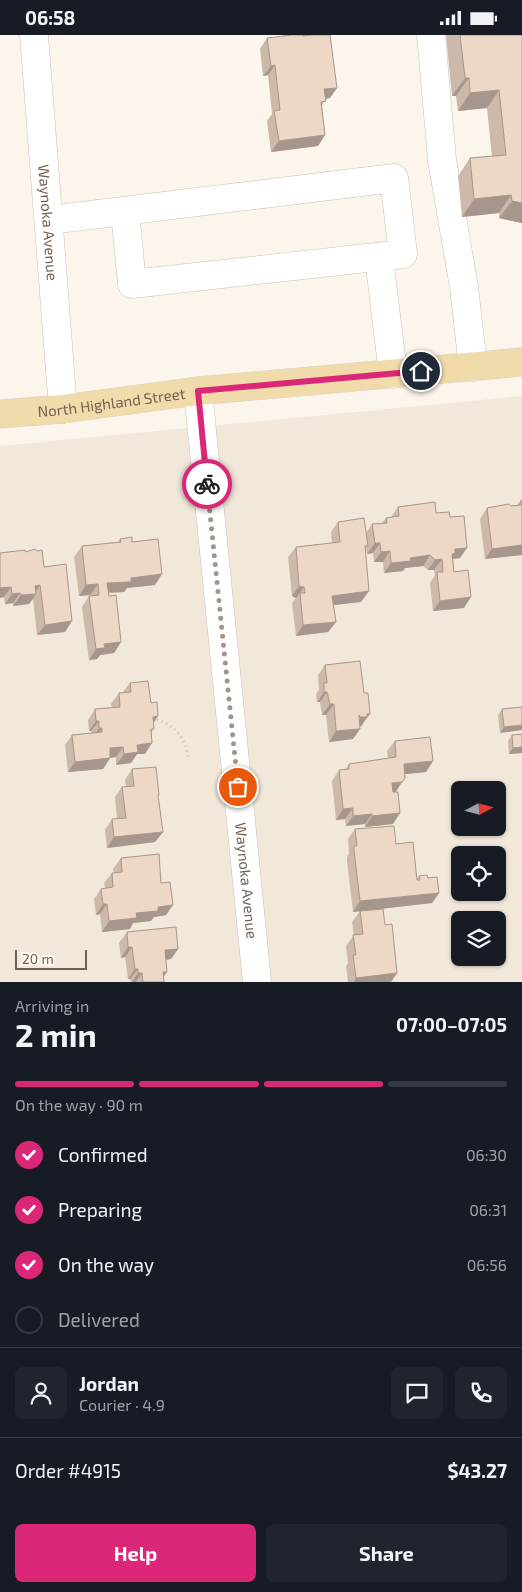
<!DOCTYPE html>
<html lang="en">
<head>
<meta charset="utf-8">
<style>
  :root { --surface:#171b24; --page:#20242c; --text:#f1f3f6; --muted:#9ea1a6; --line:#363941; --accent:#db2777 }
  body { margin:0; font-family:"Exo 2",sans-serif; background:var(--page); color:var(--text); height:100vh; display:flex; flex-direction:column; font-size:19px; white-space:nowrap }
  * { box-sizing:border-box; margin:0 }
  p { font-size:16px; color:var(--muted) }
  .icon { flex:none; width:28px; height:28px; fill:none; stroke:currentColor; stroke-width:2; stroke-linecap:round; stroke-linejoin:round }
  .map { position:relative; height:947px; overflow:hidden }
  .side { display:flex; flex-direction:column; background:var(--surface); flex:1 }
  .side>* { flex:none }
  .needle { width:32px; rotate:83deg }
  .tools { position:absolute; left:451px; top:746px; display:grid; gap:10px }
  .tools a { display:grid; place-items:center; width:55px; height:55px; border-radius:8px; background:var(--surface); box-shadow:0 1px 4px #0004; font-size:25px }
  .scale { position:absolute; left:15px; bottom:12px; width:72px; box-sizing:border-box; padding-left:5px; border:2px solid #735f50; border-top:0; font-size:14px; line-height:18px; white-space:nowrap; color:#735f50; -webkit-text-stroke:4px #fdf9f2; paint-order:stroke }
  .pin { position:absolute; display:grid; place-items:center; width:42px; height:42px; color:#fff; margin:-21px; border:2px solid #fff; border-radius:50%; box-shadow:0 1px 5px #0007 }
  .courier { position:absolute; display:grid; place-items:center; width:50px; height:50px; margin:-25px; border:4px solid #db2777; border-radius:50%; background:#fff; color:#222; box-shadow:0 1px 6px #0007 }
  .overview em { font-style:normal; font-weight:700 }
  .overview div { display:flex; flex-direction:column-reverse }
  .overview { display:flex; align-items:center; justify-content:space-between; height:85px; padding:0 15px }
  h1 { font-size:32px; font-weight:700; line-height:38px }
  .bar { display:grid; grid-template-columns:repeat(4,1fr); gap:8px 5px; align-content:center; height:60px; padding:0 15px }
  .bar i { height:6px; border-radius:4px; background:var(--line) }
  .bar .selected { background:var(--accent) }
  .bar p { grid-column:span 4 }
  .line { display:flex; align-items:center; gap:12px; padding:0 15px; border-top:1px solid var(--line) }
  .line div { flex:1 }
  .round { display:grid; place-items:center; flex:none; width:52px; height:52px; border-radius:8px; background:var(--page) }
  ol { padding:0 15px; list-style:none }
  li { display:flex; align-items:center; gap:15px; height:55px }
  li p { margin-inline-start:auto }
  li .icon { padding:5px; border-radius:50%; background:var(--accent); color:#fff; stroke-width:4 }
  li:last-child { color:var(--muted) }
  li i { width:28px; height:28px; border:2px solid var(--line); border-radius:50% }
  .action { display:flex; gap:10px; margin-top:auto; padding:10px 15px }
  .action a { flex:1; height:58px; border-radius:8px; background:var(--accent); color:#fff; font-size:20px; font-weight:700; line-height:58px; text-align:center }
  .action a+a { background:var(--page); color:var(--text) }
  .status { display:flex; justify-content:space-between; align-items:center; height:35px; padding:0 25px; background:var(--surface); direction:ltr }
  .status svg { height:14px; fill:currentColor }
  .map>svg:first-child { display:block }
  .residential { fill:#f2e8da; fill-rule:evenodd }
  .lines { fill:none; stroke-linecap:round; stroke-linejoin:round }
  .minor-casing { stroke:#ccbeb2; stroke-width:29 }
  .major-casing { stroke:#d8d2ce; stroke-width:29 }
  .path { stroke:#d2bba8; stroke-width:3; stroke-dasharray:1 4; stroke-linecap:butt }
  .minor { stroke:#fff; stroke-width:28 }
  .major { stroke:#f2dbab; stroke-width:28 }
  .wall { fill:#ccb9aa }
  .shaded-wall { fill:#a6968b }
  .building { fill:#edd7c6; stroke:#a6968b }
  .done { stroke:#a39486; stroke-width:5; stroke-dasharray:0 9 }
  .route { stroke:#db2777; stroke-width:6 }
  .labels { text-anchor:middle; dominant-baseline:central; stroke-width:4; stroke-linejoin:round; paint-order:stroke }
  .street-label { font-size:15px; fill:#735f50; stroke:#fdf9f2 }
</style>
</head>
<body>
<div class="status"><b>06:58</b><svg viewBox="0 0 49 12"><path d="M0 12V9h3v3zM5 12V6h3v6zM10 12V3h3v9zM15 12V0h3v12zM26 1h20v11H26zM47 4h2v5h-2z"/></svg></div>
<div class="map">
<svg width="522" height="947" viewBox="0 0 522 947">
  <rect width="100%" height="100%" fill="#fbf5eb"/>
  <path class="residential" d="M522 361V947H0V411ZM460 755H498V792H460ZM460 820H498V858H460ZM460 885H498V922H460Z"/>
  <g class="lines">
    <g class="minor-casing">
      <g id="minor">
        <path id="s1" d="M34 0 63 374"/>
        <polyline points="431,0 442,125 464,252 473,332"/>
        <polyline points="49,185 394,143 403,219 132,249 125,176"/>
        <polyline points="379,222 393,339"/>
        <path id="s2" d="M198 356 257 947"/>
      </g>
    </g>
    <g class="major-casing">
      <g id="major">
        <path id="s3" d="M0 379 63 374 198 356 522 327"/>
      </g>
    </g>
    <path class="path" d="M152 684C173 687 185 702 188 722"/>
    <use href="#minor" class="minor"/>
    <use href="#major" class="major"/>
  </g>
  <g class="wall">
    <polygon points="283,0 309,0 330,63 325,64 322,71 325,100 318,111 271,117 267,86 272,79 268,40 263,41 260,14 267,3 283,1"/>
    <polygon points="446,0 522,0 522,188 499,183 499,178 462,182 458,141 470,123 492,121 487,73 458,76 456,61 452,61"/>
    <polygon points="521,465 522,465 522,520 485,524 480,484 487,473 517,470"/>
    <polygon points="398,472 436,478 450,482 460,523 453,524 454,537 464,573 433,576 430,548 435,540 434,535 428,535 423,531 405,533 403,536 384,538 383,527 374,527 373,518 367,519 366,512 365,514 361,567 334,570 336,587 328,597 296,601 292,568 296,563 292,561 288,522 296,512 332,508 331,497 338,487 366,498 372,489 382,488 386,483 391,482"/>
    <polygon points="120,504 132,507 155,550 127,553 124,557 108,558 121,607 114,618 100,620 97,624 89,625 82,572 89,561 90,561 90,560 79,561 74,522 82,511 118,507"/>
    <polygon points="26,517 44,532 72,586 65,597 37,600 33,564 29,569 13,571 13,568 5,569 4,562 0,563 0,518"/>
    <polygon points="360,626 363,690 360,692 360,694 353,704 329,707 326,680 322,680 320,667 317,667 316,659 319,655 318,640 325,630"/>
    <polygon points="130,648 153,688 154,694 151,697 145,719 137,719 131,728 116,730 116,722 110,723 103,734 68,737 65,710 72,700 91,698 91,696 89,696 88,685 95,674 112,673 111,669 119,658 122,658"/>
    <polygon points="522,672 500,698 498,680 502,674"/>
    <polygon points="512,700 522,718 509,719 508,706"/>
    <polygon points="395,706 433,726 426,737 405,739 405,743 395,757 393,789 365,792 365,789 346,791 345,784 336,785 332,746 339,735 345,735 349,729 388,723 387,716"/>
    <polygon points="132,734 158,762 163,797 155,807 107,813 105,795 112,784 117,784 115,762 122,752 126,751 125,745"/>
    <polygon points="355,794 396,809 417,844 419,841 428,843 439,858 432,868 353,877 347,826 347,822 349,819 348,804"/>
    <polygon points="121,823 161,848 166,880 154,882 151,886 133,888 130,894 102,897 100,879 96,880 94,864 101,854 105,853 104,848 112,838 114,838 113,834"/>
    <polygon points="360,876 385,890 397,938 391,947 348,947 346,931 348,928 346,911 354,900 352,887"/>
    <polygon points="127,897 178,914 171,924 166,925 163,942 164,947 131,947 130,944 128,944 125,922 121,923 119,908"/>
  </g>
  <g class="shaded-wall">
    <polygon points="275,30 268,40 263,41 271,31"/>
    <polygon points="465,43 469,43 456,61 452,61"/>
    <polygon points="337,53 330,63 317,65 324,54"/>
    <polygon points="499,55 487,73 458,76 470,58"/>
    <polygon points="325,100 318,111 271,117 279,106"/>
    <polygon points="511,160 499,178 462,182 474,164"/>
    <polygon points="512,166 522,168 522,188 499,183"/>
    <polygon points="375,508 380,508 373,518 367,519"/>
    <polygon points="522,510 522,520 485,524 492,514"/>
    <polygon points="467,513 460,523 451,524 448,529 455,514"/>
    <polygon points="390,516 383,527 374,527 381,517"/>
    <polygon points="430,520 423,531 405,533 403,536 384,538 391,528 410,523"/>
    <polygon points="442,524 434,535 428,535 435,525"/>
    <polygon points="162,539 155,550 127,553 124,557 100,558 107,548 131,543"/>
    <polygon points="98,549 90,560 79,561 86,550"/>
    <polygon points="40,550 34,559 36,559 29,569 13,571 21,560 35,551"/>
    <polygon points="299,551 304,552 296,563 292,561"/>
    <polygon points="11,552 4,562 0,563 0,553"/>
    <polygon points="369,556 361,567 325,571 332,561"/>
    <polygon points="20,558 13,568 5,569 12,559"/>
    <polygon points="471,562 464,573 433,576 440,566"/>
    <polygon points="72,586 65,597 37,600 45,590"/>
    <polygon points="336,587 328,597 296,601 303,590"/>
    <polygon points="121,607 114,618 100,620 97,624 89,625 96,614 104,609"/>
    <polygon points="324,657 327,657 320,667 317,667"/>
    <polygon points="330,669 334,669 326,680 322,680"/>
    <polygon points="367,679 370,679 360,692 353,693 360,682"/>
    <polygon points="158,681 151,692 153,682"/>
    <polygon points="96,686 99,686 91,696 89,696"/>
    <polygon points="522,690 522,695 500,698 504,692"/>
    <polygon points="99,693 102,693 95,704 92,704"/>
    <polygon points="360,694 353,704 329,707 336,696"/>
    <polygon points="152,708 145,719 137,719 131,728 116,730 124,719 137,710"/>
    <polygon points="123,712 116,722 103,724 110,713"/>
    <polygon points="522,712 522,718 509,719 513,713"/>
    <polygon points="110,723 103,734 68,737 75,727"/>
    <polygon points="433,726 426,737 397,740 404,729"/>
    <polygon points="402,747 395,758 385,759 392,748"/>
    <polygon points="353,773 345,784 336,785 343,774"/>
    <polygon points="400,778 393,789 365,792 372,781"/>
    <polygon points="372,779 365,789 346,791 353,781"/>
    <polygon points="163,797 155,807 107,813 114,802"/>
    <polygon points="439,858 432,868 353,877 360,866"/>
    <polygon points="103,869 107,869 100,879 96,880"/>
    <polygon points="173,870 166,880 154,882 151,886 133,888 130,894 102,897 109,886 158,872"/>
    <polygon points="128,912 132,912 125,922 121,923"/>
    <polygon points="178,914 171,924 157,926 165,915"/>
    <polygon points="135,934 138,934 130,944 128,944"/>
    <polygon points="163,937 167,937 160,947"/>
    <polygon points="138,938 142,938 136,947 132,947"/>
    <polygon points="397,938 391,947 354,947 356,943"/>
  </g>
  <g class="building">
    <polygon points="292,0 302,0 303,1 313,0 330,0 337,53 324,54 326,66 321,67 325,100 279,106 274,76 280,75 275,30 271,31 267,3"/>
    <polygon points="460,0 522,0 522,168 512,166 511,160 474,164 470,123 506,120 499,55 470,58 469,43 465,43"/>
    <polygon points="521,465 522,465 522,510 492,514 487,473 509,469 511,471 521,470"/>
    <polygon points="435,467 436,478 449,477 450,482 464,481 467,513 455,514 455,518 452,519 454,537 468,535 471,562 440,566 437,537 443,537 442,524 435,525 430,520 410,523 411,526 391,528 390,516 381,517 380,508 375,508 372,489 387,488 386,483 399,481 398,472"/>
    <polygon points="364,483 368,511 365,511 369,556 332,561 336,587 303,590 300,558 305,558 304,552 299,551 296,512 340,507 338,487"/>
    <polygon points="132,502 132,507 158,504 162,539 131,543 131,547 107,548 109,561 116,560 121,607 104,609 105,613 96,614 89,561 99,560 98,549 86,550 82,511 121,507 120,504"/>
    <polygon points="35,514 37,516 42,515 44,532 66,529 72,586 45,590 40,550 35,551 36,559 21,560 20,558 12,559 11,552 0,553 0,518 25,515 26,517"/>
    <polygon points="360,626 364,658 368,658 370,679 367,679 367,682 360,682 359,680 360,694 336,696 334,669 330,669 327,657 324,657 324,648 327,648 325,630"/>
    <polygon points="148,646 151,668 157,667 158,681 153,682 154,694 151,694 152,708 137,710 138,717 124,719 123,712 110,713 110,723 75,727 72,700 102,697 102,693 99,693 99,686 96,686 95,674 120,672 119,658 131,657 130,648"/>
    <polygon points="522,672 522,690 504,692 502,674"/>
    <polygon points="522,699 522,712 513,713 512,700"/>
    <polygon points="430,702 433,726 404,729 405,743 402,747 392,748 393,757 398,757 400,778 372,781 372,779 353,781 353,773 343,774 339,735 349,734 349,729 396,722 395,706"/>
    <polygon points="156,732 159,760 158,760 163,797 114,802 112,784 126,783 122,752 134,751 132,734"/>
    <polygon points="394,791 396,809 413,807 417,845 420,845 419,841 427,840 428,843 437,842 439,858 360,866 354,815 354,811 357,811 355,794"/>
    <polygon points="159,819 161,848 170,847 173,870 158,872 158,876 136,878 137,883 109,886 107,869 103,869 101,854 113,852 112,838 122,837 121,823"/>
    <polygon points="383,874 385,890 392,889 397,938 356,943 353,920 356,920 353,900 363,899 360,876"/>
    <polygon points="176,892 178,914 165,915 167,937 163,937 164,947 143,947 142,938 138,938 138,934 135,934 132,912 128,912 127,897"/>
  </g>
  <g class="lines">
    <polyline class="done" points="207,449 238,752"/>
    <polyline class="route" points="207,449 198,356 421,336"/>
  </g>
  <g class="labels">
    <g class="street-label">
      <text stroke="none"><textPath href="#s1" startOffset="188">Waynoka Avenue</textPath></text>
      <text stroke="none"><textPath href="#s3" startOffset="112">North Highland Street</textPath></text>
      <text stroke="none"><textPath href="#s2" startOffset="492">Waynoka Avenue</textPath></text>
    </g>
  </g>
</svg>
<div class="tools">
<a><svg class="needle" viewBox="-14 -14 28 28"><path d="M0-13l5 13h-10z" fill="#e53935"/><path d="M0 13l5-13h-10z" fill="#9ea1a6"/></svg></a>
<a><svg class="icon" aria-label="locate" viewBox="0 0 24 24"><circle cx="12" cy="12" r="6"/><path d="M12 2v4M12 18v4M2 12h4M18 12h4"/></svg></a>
<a><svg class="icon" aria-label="layers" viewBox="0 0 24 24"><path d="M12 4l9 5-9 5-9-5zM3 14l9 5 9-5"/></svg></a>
</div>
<div class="scale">20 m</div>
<div class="pin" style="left:238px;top:752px;background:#ea580c"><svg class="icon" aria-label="bag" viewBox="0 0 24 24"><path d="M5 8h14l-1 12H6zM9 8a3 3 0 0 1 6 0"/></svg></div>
<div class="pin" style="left:421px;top:336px;background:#1f2937"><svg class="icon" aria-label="home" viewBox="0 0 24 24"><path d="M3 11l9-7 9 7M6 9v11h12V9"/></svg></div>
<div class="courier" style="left:207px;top:449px"><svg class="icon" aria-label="bike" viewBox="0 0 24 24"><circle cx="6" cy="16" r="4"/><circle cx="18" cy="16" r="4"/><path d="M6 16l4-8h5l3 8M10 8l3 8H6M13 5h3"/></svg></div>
</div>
<section class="side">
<div class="overview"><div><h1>2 min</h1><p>Arriving in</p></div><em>07:00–07:05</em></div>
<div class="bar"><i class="selected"></i><i class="selected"></i><i class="selected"></i><i></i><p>On the way · 90 m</p></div>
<ol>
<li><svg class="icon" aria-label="check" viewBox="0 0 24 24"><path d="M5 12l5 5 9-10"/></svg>Confirmed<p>06:30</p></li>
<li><svg class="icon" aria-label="check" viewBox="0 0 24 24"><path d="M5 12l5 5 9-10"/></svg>Preparing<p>06:31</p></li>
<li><svg class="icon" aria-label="check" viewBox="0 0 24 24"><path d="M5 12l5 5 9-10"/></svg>On the way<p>06:56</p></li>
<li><i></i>Delivered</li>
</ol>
<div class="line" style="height:90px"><a class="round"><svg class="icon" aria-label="person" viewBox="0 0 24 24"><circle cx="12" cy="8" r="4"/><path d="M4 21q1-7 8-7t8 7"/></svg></a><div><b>Jordan</b><p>Courier · 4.9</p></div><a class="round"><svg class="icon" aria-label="chat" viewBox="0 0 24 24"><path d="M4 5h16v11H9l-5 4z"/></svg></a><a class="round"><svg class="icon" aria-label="phone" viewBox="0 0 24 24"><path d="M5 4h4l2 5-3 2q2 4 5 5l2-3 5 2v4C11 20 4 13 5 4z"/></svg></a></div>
<div class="line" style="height:65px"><div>Order #4915</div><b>$43.27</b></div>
<div class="action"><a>Help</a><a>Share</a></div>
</section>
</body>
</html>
